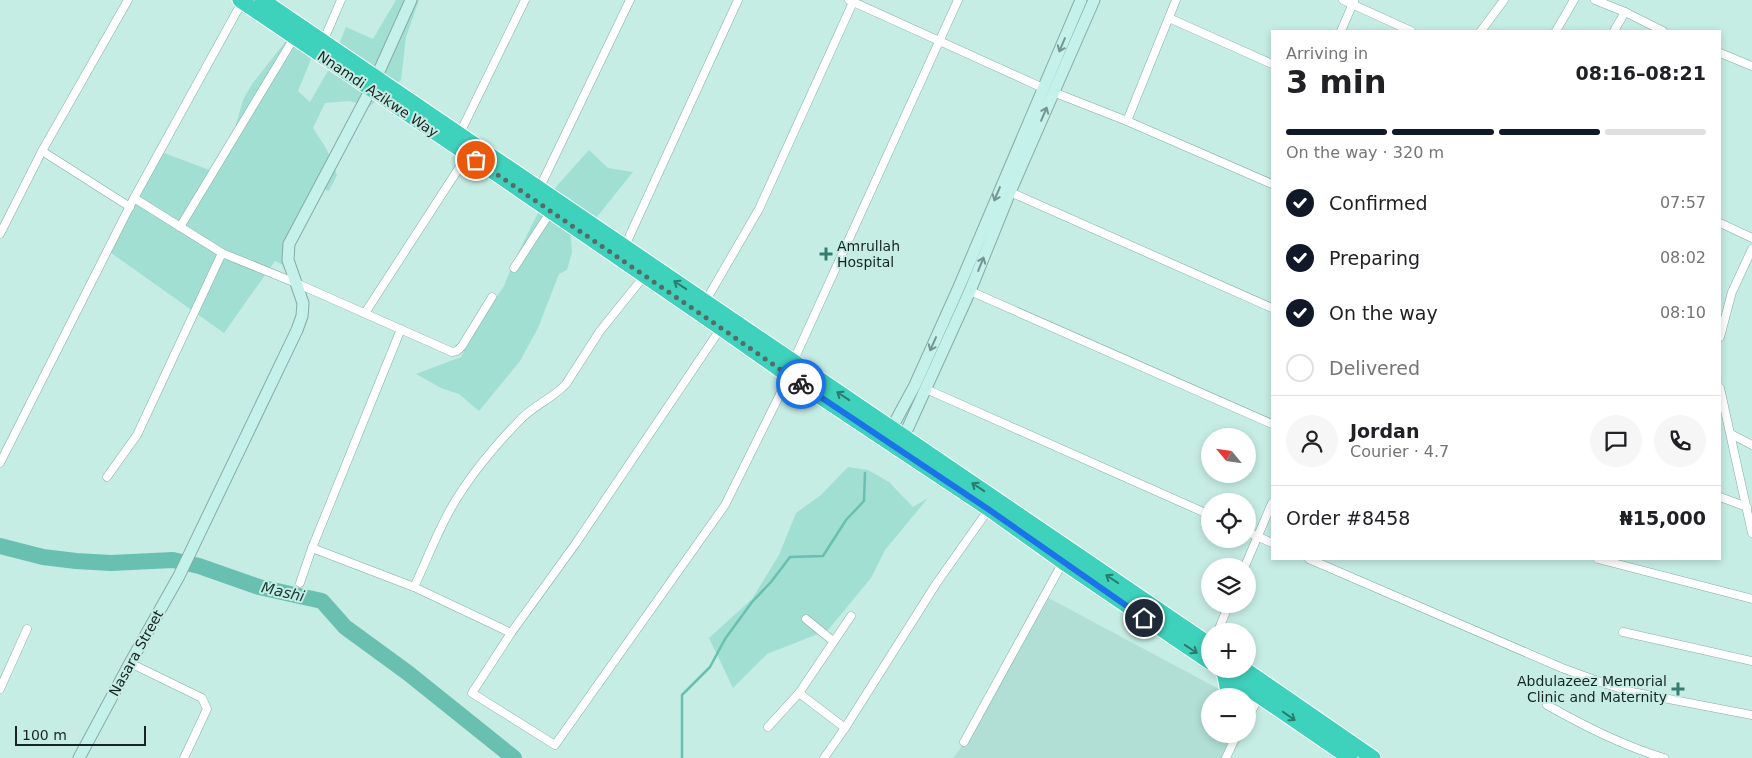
<!DOCTYPE html>
<html lang="en">
<head>
<meta charset="utf-8">
<style>
  :root { --surface:#fff; --page:#f6f6f6; --text:#202124; --muted:#757577; --line:#e0e0e0; --accent:#111827 }
  body { margin:0; font-family:"DejaVu Sans",sans-serif; background:var(--page); color:var(--text); height:100vh; display:flex; flex-direction:column; font-size:19px; white-space:nowrap }
  * { box-sizing:border-box; margin:0 }
  p { font-size:16px; color:var(--muted) }
  .icon { flex:none; width:28px; height:28px; fill:none; stroke:currentColor; stroke-width:2; stroke-linecap:round; stroke-linejoin:round }
  .map { position:relative; flex:1; overflow:hidden }
  .side { position:absolute; left:1271px; top:30px; width:450px; height:530px; display:flex; flex-direction:column; background:var(--surface); border-radius:0px; box-shadow:0 2px 8px #0003 }
  .side>* { flex:none }
  .needle { width:32px; rotate:299deg }
  .buttons { position:absolute; left:1201px; top:428px; display:grid; gap:10px }
  .buttons a { display:grid; place-items:center; width:55px; height:55px; border-radius:50%; background:var(--surface); box-shadow:0 2px 8px #0003; font-size:25px }
  .scale { position:absolute; left:15px; bottom:12px; width:131px; box-sizing:border-box; padding-left:5px; border:2px solid #162522; border-top:0; font-size:14px; line-height:18px; white-space:nowrap; color:#162522; -webkit-text-stroke:4px #c6ede4; paint-order:stroke }
  .pin { position:absolute; display:grid; place-items:center; width:42px; height:42px; color:#fff; margin:-21px; border:2px solid #fff; border-radius:50%; box-shadow:0 1px 5px #0007 }
  .courier { position:absolute; display:grid; place-items:center; width:50px; height:50px; margin:-25px; border:4px solid #1a73e8; border-radius:50%; background:#fff; color:#222; box-shadow:0 1px 6px #0007 }
  .headline em { font-style:normal; font-weight:800 }
  .headline div { display:flex; flex-direction:column-reverse }
  .headline { display:flex; align-items:center; justify-content:space-between; height:85px; padding:0 15px }
  h1 { font-size:32px; font-weight:800; line-height:38px }
  .bar { display:grid; grid-template-columns:repeat(4,1fr); gap:8px 5px; align-content:center; height:60px; padding:0 15px }
  .bar i { height:6px; border-radius:4px; background:var(--line) }
  .bar .active { background:var(--accent) }
  .bar p { grid-column:span 4 }
  .line { display:flex; align-items:center; gap:12px; padding:0 15px; border-top:1px solid var(--line) }
  .line div { flex:1 }
  .round { display:grid; place-items:center; flex:none; width:52px; height:52px; border-radius:26px; background:var(--page) }
  ol { padding:0 15px; list-style:none }
  li { display:flex; align-items:center; gap:15px; height:55px }
  li p { margin-inline-start:auto }
  li .icon { padding:5px; border-radius:50%; background:var(--accent); color:#fff; stroke-width:4 }
  li:last-child { color:var(--muted) }
  li i { width:28px; height:28px; border:2px solid var(--line); border-radius:50% }
  .map>svg:first-child { display:block }
  .built { fill:#b1dfd5 }
  .green { fill:#a0dfd2 }
  .lines { fill:none; stroke-linecap:round; stroke-linejoin:round }
  .stream { stroke:#69bfb0; stroke-width:2.5 }
  .river { stroke:#69bfb0; stroke-width:16 }
  .street-casing { stroke:#87aba4; stroke-width:9 }
  .secondary-casing { stroke:#87aba4; stroke-width:13 }
  .highway-casing { stroke:#fff; stroke-width:17 }
  .street { stroke:#fff; stroke-width:8 }
  .secondary { stroke:#c5f1eb; stroke-width:11 }
  .highway { stroke:#3ed1bb; stroke-width:15 }
  .oneway { stroke:#769591 }
  .oneway2 { stroke:#2a7b6e }
  .done { stroke:#546b66; stroke-width:5; stroke-dasharray:0 9 }
  .route { stroke:#1a73e8; stroke-width:6 }
  .poi-dot { fill:#377c70; stroke:#c6ede4; stroke-width:2 }
  .labels { text-anchor:middle; dominant-baseline:central; stroke-width:4; stroke-linejoin:round; paint-order:stroke }
  .street-label { font-size:14px; fill:#162522; stroke:#c6ede4 }
  .poi-label { font-size:14px; fill:#162522; stroke:#c6ede4; text-anchor:start }
  .water-label { font-size:15px; font-style:italic; fill:#18413a; stroke:#c6ede4 }
</style>
</head>
<body>
<div class="map">
<svg width="1752" height="758" viewBox="0 0 1752 758">
  <rect width="100%" height="100%" fill="#c6ede4"/>
  <polygon class="built" points="1041,594 1232,696 1210,696 1210,734 1245,734 1230,758 953,758 960,749"/>
  <g class="green">
    <polygon points="396,0 419,0 406,37 401,80 369,107 350,101 325,103 313,128 327,150 337,175 329,191 321,188 285,266 275,261 224,333 107,250 159,151 212,171 228,152 243,100 252,84 301,22 323,30 298,91 310,102 329,69 346,27 373,39"/>
    <polygon points="589,150 608,168 633,172 584,233 570,228 572,252 567,270 559,274 538,328 520,361 479,411 459,394 441,388 416,374 461,357 471,335 504,286 513,263 545,199"/>
    <polygon points="848,467 868,470 889,482 913,507 928,498 885,550 871,578 828,630 767,654 733,688 709,638 752,599 779,555 796,513 821,495"/>
  </g>
  <g class="lines">
    <polyline class="stream" points="682,758 682,695 710,667 725,639 752,602 771,582 790,557 823,556 846,520 864,501 865,473"/>
    <polyline class="river" points="0,546 43,557 76,561 111,563 173,560 199,566 259,587 322,601 345,627 408,673 514,758"/>
    <g class="street-casing">
      <g id="street">
        <polyline points="849,0 1043,88"/>
        <polyline points="1343,0 1411,31"/>
        <polyline points="1595,0 1625,12 1663,31"/>
        <polyline points="1169,18 1272,64"/>
        <polyline points="1341,31 1354,1"/>
        <polyline points="1481,31 1504,0"/>
        <polyline points="1556,31 1574,0"/>
        <polyline points="1614,31 1625,12"/>
        <polyline points="323,42 341,0"/>
        <polyline points="1720,53 1752,66"/>
        <polyline points="1053,92 1127,121 1272,184"/>
        <polyline points="1127,121 1176,0"/>
        <polyline points="459,135 525,0"/>
        <polyline points="42,151 130,207"/>
        <polyline points="539,189 630,0"/>
        <polyline points="1010,192 1272,308"/>
        <polyline points="134,198 222,253 296,283 452,352 457,351 462,346 492,297"/>
        <polyline points="1720,223 1752,238"/>
        <polyline points="180,227 294,38"/>
        <polyline points="0,234 42,151 128,0"/>
        <polyline points="624,248 738,0"/>
        <polyline points="514,268 551,211"/>
        <polyline points="970,291 1272,424"/>
        <polyline points="705,302 759,209 854,0"/>
        <polyline points="365,313 468,154"/>
        <polyline points="721,328 576,543 511,633 472,693 555,745 725,505 789,376"/>
        <polyline points="401,329 312,548 414,587 511,633"/>
        <polyline points="1720,337 1732,292 1752,249"/>
        <polyline points="793,362 958,0"/>
        <polyline points="1720,388 1752,533"/>
        <polyline points="926,389 1210,515"/>
        <polyline points="1731,434 1752,445"/>
        <polyline points="0,463 134,198 242,2"/>
        <polyline points="107,477 137,435 222,253"/>
        <polyline points="1720,497 1747,507"/>
        <polyline points="1248,532 1272,543"/>
        <polyline points="1309,559 1562,668 1606,684 1632,692 1752,715"/>
        <polyline points="1598,559 1752,599"/>
        <polyline points="1245,566 1272,503"/>
        <polyline points="300,583 312,548"/>
        <path d="M414 587C426 562 436 535 450 510 468 478 492 449 518 422 532 406 552 399 566 384L600 331 645 275"/>
        <polyline points="806,619 833,641"/>
        <polyline points="1218,631 1229,604"/>
        <polyline points="1623,632 1752,661"/>
        <polyline points="130,663 202,698 207,709 184,758"/>
        <polyline points="0,689 27,629"/>
        <polyline points="799,693 845,728"/>
        <path d="M1547 705C1584 726 1623 746 1664 758"/>
        <polyline points="1248,717 1260,696"/>
        <polyline points="768,727 799,693 851,616"/>
        <polyline points="964,742 1063,562"/>
        <polyline points="824,758 845,728 936,584 989,509"/>
        <polyline points="1226,758 1237,734"/>
      </g>
    </g>
    <g class="secondary-casing">
      <g id="secondary">
        <polyline points="376,78 411,0"/>
        <polyline points="888,435 915,385 959,287 1081,0"/>
        <polyline points="901,443 970,291 1010,192 1094,0"/>
        <polyline points="79,758 130,663 179,576 297,330 302,316 303,303 288,260 289,244 371,89"/>
      </g>
    </g>
    <g class="highway-casing">
      <g id="highway">
        <polyline points="240,0 501,177 721,328 789,376 989,509 1063,562 1210,662"/>
        <polyline points="262,0 1210,645"/>
        <polyline points="1220,669 1350,758"/>
        <polyline points="1244,669 1373,758"/>
        <polyline points="1224,672 1229,696"/>
      </g>
    </g>
    <use href="#street" class="street"/>
    <use href="#secondary" class="secondary"/>
    <use href="#highway" class="highway"/>
  </g>
  <defs><path id="oneway-shaft" d="M-6 0H5M1.5-3L5.5 0L1.5 3" fill="none" stroke-width="1.6" stroke-linecap="round" stroke-linejoin="round" transform="scale(1.25)"/></defs>
  <g class="oneway">
    <use href="#oneway-shaft" transform="translate(1062 45) rotate(113)"/>
    <use href="#oneway-shaft" transform="translate(1044 114) rotate(-67)"/>
    <use href="#oneway-shaft" transform="translate(997 194) rotate(113)"/>
    <use href="#oneway-shaft" transform="translate(981 264) rotate(-68)"/>
    <use href="#oneway-shaft" transform="translate(933 344) rotate(114)"/>
  </g>
  <g class="oneway2">
    <use href="#oneway-shaft" transform="translate(680 285) rotate(-146)"/>
    <use href="#oneway-shaft" transform="translate(843 396) rotate(-146)"/>
    <use href="#oneway-shaft" transform="translate(978 487) rotate(-146)"/>
    <use href="#oneway-shaft" transform="translate(1112 579) rotate(-146)"/>
    <use href="#oneway-shaft" transform="translate(1191 649) rotate(34)"/>
    <use href="#oneway-shaft" transform="translate(1289 716) rotate(35)"/>
  </g>
  <g class="lines">
    <polyline class="done" points="476,160 721,328 801,384"/>
    <polyline class="route" points="801,384 988,509 1144,618"/>
  </g>
  <g class="poi-dot">
    <path d="M823.5 246.5h5v5h5v5h-5v5h-5v-5h-5v-5h5z"/>
    <path d="M1675.5 681.5h5v5h5v5h-5v5h-5v-5h-5v-5h5z"/>
  </g>
  <g class="labels">
    <g class="street-label">
      <text transform="translate(378 94) rotate(34)">Nnamdi Azikwe Way</text>
      <text transform="translate(136 653) rotate(-61)">Nasara Street</text>
    </g>
    <g class="poi-label">
      <text x="837" y="246">Amrullah<tspan x="837" dy="16">Hospital</tspan></text>
      <text x="1667" y="681" text-anchor="end">Abdulazeez Memorial<tspan x="1667" dy="16">Clinic and Maternity</tspan></text>
    </g>
    <g class="water-label">
      <text transform="translate(283 592) rotate(13)">Mashi</text>
    </g>
  </g>
</svg>
<div class="buttons">
<a><svg class="needle" viewBox="-14 -14 28 28"><path d="M0-13l5 13h-10z" fill="#e53935"/><path d="M0 13l5-13h-10z" fill="#757577"/></svg></a>
<a><svg class="icon" aria-label="locate" viewBox="0 0 24 24"><circle cx="12" cy="12" r="6"/><path d="M12 2v4M12 18v4M2 12h4M18 12h4"/></svg></a>
<a><svg class="icon" aria-label="layers" viewBox="0 0 24 24"><path d="M12 4l9 5-9 5-9-5zM3 14l9 5 9-5"/></svg></a>
<a>+</a>
<a>−</a>
</div>
<div class="scale">100 m</div>
<div class="pin" style="left:476px;top:160px;background:#ea580c"><svg class="icon" aria-label="bag" viewBox="0 0 24 24"><path d="M5 8h14l-1 12H6zM9 8a3 3 0 0 1 6 0"/></svg></div>
<div class="pin" style="left:1144px;top:618px;background:#1f2937"><svg class="icon" aria-label="home" viewBox="0 0 24 24"><path d="M3 11l9-7 9 7M6 9v11h12V9"/></svg></div>
<div class="courier" style="left:801px;top:384px"><svg class="icon" aria-label="bike" viewBox="0 0 24 24"><circle cx="6" cy="16" r="4"/><circle cx="18" cy="16" r="4"/><path d="M6 16l4-8h5l3 8M10 8l3 8H6M13 5h3"/></svg></div>
<section class="side">
<div class="headline"><div><h1>3 min</h1><p>Arriving in</p></div><em>08:16–08:21</em></div>
<div class="bar"><i class="active"></i><i class="active"></i><i class="active"></i><i></i><p>On the way · 320 m</p></div>
<ol>
<li><svg class="icon" aria-label="check" viewBox="0 0 24 24"><path d="M5 12l5 5 9-10"/></svg>Confirmed<p>07:57</p></li>
<li><svg class="icon" aria-label="check" viewBox="0 0 24 24"><path d="M5 12l5 5 9-10"/></svg>Preparing<p>08:02</p></li>
<li><svg class="icon" aria-label="check" viewBox="0 0 24 24"><path d="M5 12l5 5 9-10"/></svg>On the way<p>08:10</p></li>
<li><i></i>Delivered</li>
</ol>
<div class="line" style="height:90px"><a class="round"><svg class="icon" aria-label="person" viewBox="0 0 24 24"><circle cx="12" cy="8" r="4"/><path d="M4 21q1-7 8-7t8 7"/></svg></a><div><b>Jordan</b><p>Courier · 4.7</p></div><a class="round"><svg class="icon" aria-label="chat" viewBox="0 0 24 24"><path d="M4 5h16v11H9l-5 4z"/></svg></a><a class="round"><svg class="icon" aria-label="phone" viewBox="0 0 24 24"><path d="M5 4h4l2 5-3 2q2 4 5 5l2-3 5 2v4C11 20 4 13 5 4z"/></svg></a></div>
<div class="line" style="height:65px"><div>Order #8458</div><b>₦15,000</b></div>
</section>
</div>
</body>
</html>
